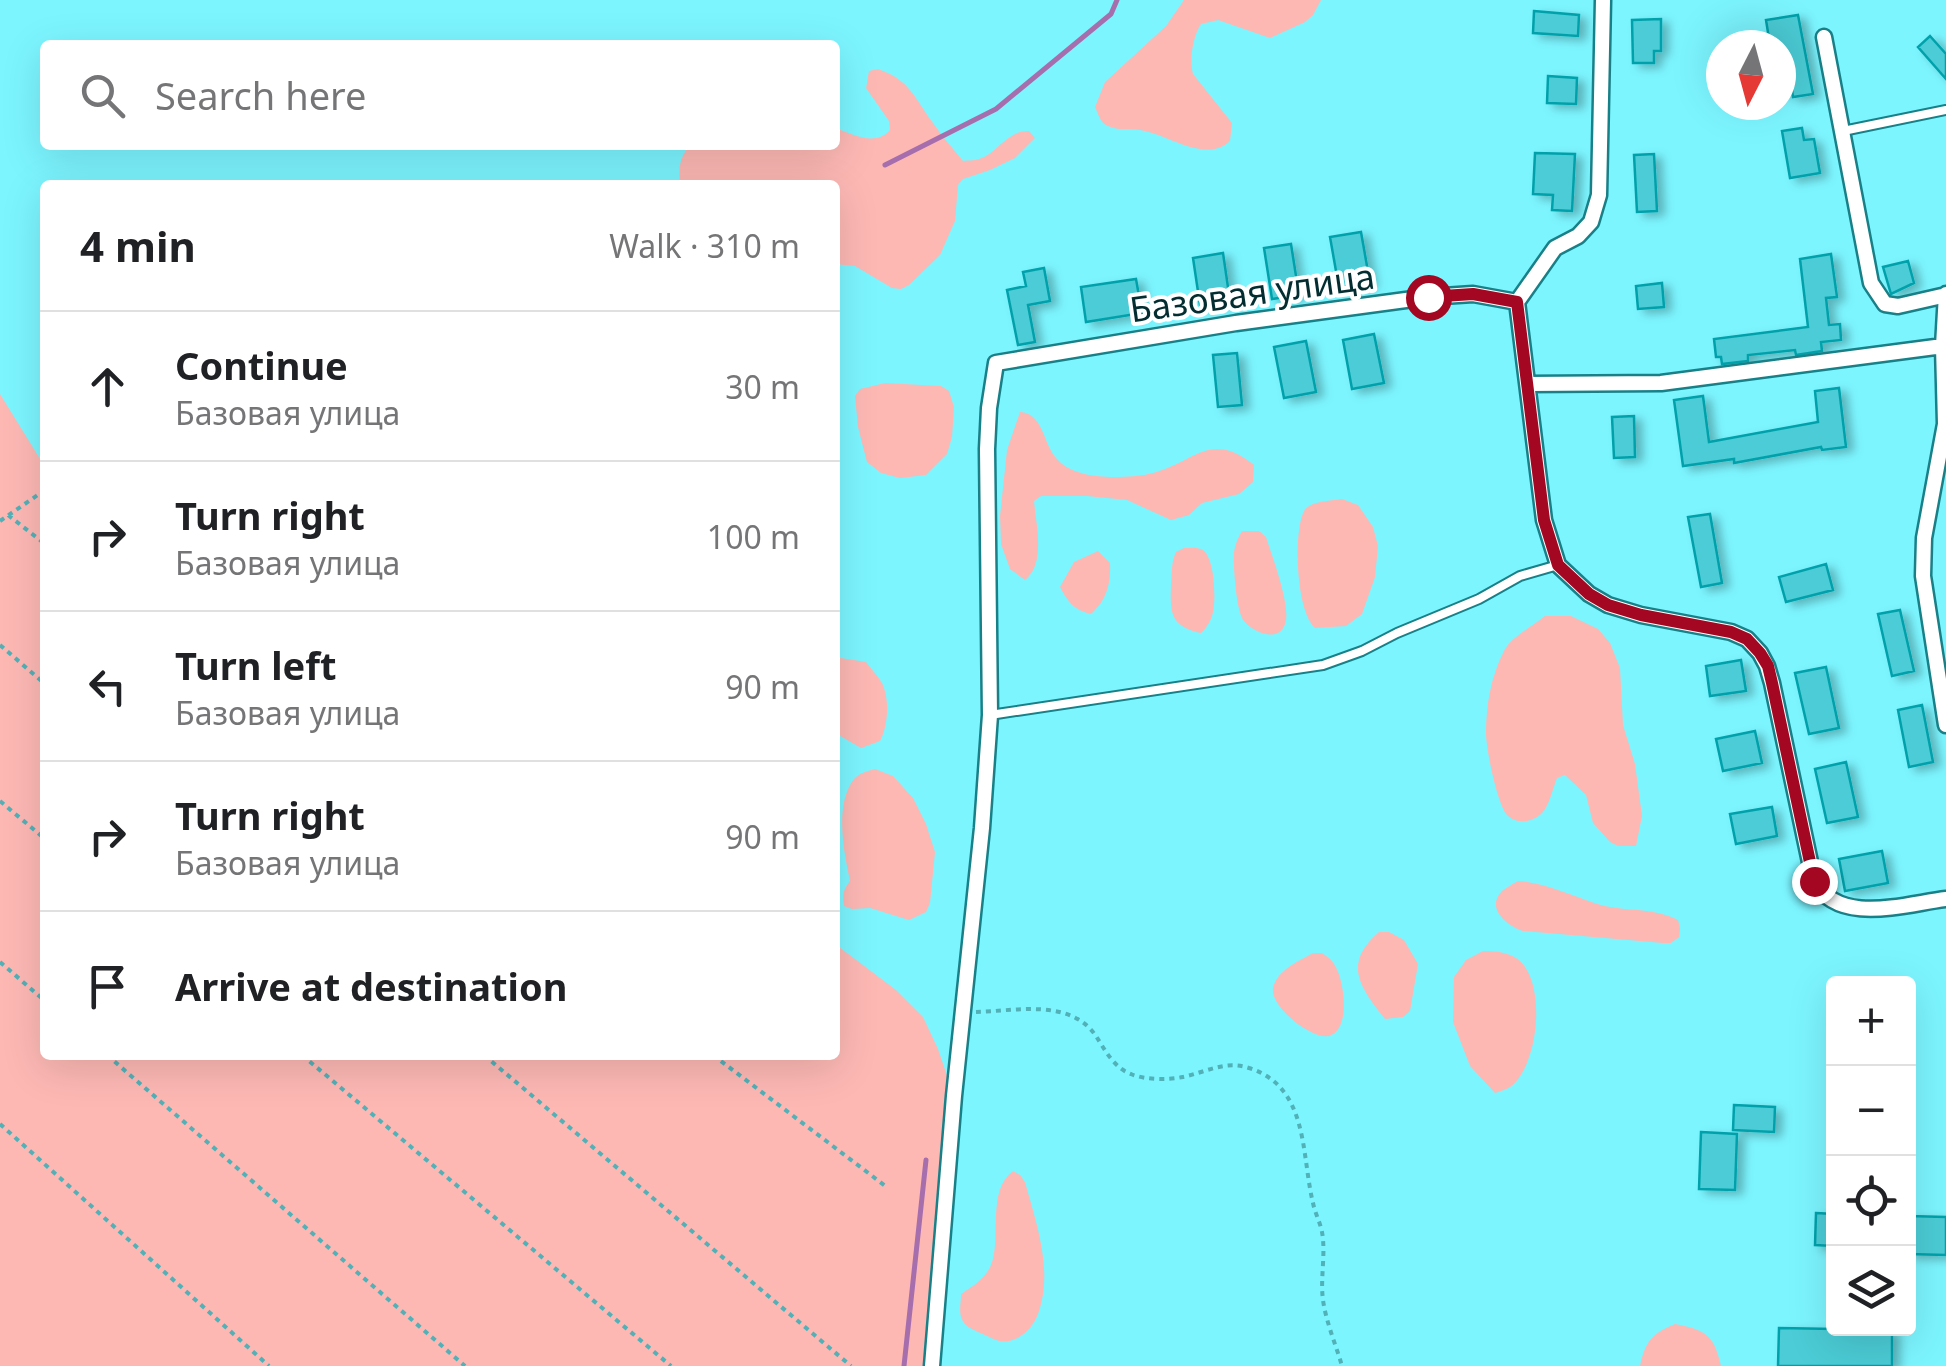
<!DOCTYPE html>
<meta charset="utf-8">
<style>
body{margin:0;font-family:"Noto Sans",sans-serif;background:#f2f2f2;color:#202124}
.controls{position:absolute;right:30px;bottom:30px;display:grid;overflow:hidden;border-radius:10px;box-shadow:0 10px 40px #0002}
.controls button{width:90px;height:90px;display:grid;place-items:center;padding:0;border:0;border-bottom:2px solid #e0e0e0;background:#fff;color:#202124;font:50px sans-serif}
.compass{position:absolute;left:1706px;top:30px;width:90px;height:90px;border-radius:50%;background:#fff;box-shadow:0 10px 40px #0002;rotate:186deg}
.stop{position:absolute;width:30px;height:30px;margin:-22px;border:8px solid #a30722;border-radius:50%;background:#fff}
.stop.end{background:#a30722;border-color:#fff;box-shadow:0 2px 10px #0008}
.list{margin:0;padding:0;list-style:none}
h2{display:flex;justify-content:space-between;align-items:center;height:130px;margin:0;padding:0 40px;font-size:42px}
h2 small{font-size:32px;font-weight:400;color:#757577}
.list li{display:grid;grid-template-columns:65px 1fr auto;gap:30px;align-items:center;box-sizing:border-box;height:150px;padding:0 40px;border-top:2px solid #e0e0e0}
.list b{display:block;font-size:38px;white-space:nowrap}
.list p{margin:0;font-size:32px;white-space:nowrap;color:#757577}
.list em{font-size:32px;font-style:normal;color:#757577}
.icon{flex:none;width:55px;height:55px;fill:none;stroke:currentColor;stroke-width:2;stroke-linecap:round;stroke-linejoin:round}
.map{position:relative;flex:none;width:1946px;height:1366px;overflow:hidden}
.search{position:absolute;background:#fff;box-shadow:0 10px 40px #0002;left:40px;top:40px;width:800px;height:110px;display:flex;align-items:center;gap:25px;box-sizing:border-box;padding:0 35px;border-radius:10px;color:#757577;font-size:38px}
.panel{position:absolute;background:#fff;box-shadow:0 10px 40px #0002;left:40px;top:180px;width:800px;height:880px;border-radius:10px}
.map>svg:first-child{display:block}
</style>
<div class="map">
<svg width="1946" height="1366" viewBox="0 0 1946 1366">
<defs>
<filter id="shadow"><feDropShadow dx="7" dy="4" stdDeviation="5" flood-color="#0004"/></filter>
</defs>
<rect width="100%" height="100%" fill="#7cf5ff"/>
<path fill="#fdb8b4" d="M1184,0h137l-8,15 -8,7 -35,16 -52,-18 -17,4c-8,12 -12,35 -8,50l39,49 -2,18c-25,23 -62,-7 -90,-11 -10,-2 -22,1 -32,-4 -8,-3 -9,-11 -13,-19l10,-25 61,-56z
M878,69c32,11 36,28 55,54 9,13 20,26 30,38 5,-1 11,0 16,-2 19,-6 28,-29 50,-28l6,7 -20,20 -25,12 -27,9 -5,6 -3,36 -15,34 -31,30 -8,4 -9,-1 -37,-22 -20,-2v-79h-154c-4,-13 -1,-31 10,-40h144v-17c18,6 40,19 55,2l-1,-9 -23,-33 3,-17z
M885,383l56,3 8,5 5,16 -2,30 -5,17 -21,21 -26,3 -19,-5 -14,-11 -9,-35 -3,-31 5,-7z
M0,394l45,73v588h790v-111l61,46 27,27 15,32 16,47 -22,270h-932z
M1020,412c23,1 23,31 36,46 13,16 39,19 58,19 12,0 28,-1 39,-4 42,-11 57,-43 101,-8l-1,17 -14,12 -37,9 -13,12 -18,5 -44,-20 -40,-4h-46l-7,5c2,23 12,63 -9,79l-15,-11 -9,-25 -1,-28 7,-66z
M1342,499l16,6 15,22 5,19 -3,31 -13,37 -16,12 -31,2c-19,-16 -22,-96 -11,-117 6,-10 26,-10 38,-12z
M1242,531h17l7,6c6,19 23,64 20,83 -4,24 -31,14 -42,1 -8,-9 -11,-56 -10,-69 1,-8 4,-14 8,-21z
M1184,548c5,0 11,-1 17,1 14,5 15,51 12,63 -2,9 -6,15 -12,21 -31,-7 -31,-20 -30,-49 1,-11 0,-22 5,-32z
M1098,551l12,12c1,20 -3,37 -19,51 -17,-4 -23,-12 -31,-27l14,-25z
M1545,616h26l27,13 12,14 10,25 3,57 12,39 7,52 -6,30h-18l-8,-4 -17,-19 -7,-28 -21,-20 -8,3c-4,10 -8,28 -15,35 -9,9 -25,12 -35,2 -10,-12 -21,-66 -21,-82 0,-28 5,-57 18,-82 7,-14 29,-25 41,-35z
M841,658l25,4c5,7 12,14 16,21 8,16 6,43 -2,58l-19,7 -26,-15v-74z
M875,769l18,7 20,22 13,26 9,28 -5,51 -4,9 -17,8 -39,-12 -18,1 -8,-3c-2,-11 -1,-16 6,-25 -6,-29 -16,-76 4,-102 5,-6 14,-8 21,-10z
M1518,881c30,2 55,16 83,24 26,7 52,2 77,15l2,8 -1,9 -8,6h-8l-140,-12c-16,-5 -38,-23 -21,-40 1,-1 14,-9 16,-10z
M1379,932h10l15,8 14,24 -8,47 -7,6 -18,2c-25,-32 -43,-55 -6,-87z
M1483,951c13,0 27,1 37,10 27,25 18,106 -10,126 -5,3 -10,4 -15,6l-25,-27 -17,-44 1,-45 12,-17z
M1313,953h9c4,3 9,6 12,11 10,14 18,65 -5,72 -17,4 -59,-29 -56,-48 4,-18 26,-27 40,-35z
M1013,1171l7,4 5,7c11,40 28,87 14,129 -5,17 -21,33 -40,30 -7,-2 -15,-7 -21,-9 -8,-4 -14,-6 -17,-15 -2,-7 0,-15 0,-23 12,-8 24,-15 30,-29 11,-27 -5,-74 22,-94z
M1675,1324c30,6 39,10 46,42h-81c5,-24 12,-33 35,-42z"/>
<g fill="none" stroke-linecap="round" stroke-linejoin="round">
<path stroke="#a66ead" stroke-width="5" d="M885,165l111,-56 115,-95 6,-14
M904,1366l22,-206"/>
</g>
<path fill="#4cccd6" stroke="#02a1ab" stroke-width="2.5" filter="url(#shadow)" d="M1534,11l45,4 -1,21 -45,-3z
M1798,15l15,79 -20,3 -1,-7 -11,2v-47h-11l-4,-25z
M1661,19v32h-7v12h-21l-1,-43z
M1930,36l16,18v25l-28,-32z
M1548,76l29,2 -1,26 -29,-1z
M1802,128l2,12 10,-1 6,34 -30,5 -8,-47z
M1535,153l40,1 -3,57 -20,-1 1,-15 -20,-1z
M1654,154l3,57 -20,1 -3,-57z
M1361,232l9,51 -31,5 -9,-51z
M1291,244l8,51 -27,4 -8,-51z
M1223,253l7,48 -30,4 -7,-47z
M1831,254l6,43 -11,1 3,27 11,-1 1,16 -20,2 1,9 -26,4 -1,-5 -47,5v6l-26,3 -1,-7h-5l-2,-18 94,-12 -8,-68z
M1908,261l6,22 -23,11 -8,-27z
M1044,268l6,33 -22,4 7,37 -17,3 -11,-55 19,-4 -3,-14z
M1136,279l6,34 -56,9 -5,-35z
M1662,283l2,24 -26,2 -2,-23z
M1374,334l10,49 -32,6 -9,-49z
M1306,341l10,51 -32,6 -10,-51z
M1237,353l5,52 -24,2 -5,-52z
M1839,388l7,59 -24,3 -1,-3 -87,16v-4l-51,7 -9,-66 29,-4 6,46 109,-20 -3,-31z
M1634,416l1,41 -21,1 -2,-41z
M1710,514l12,69 -21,4 -13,-70z
M1826,564l7,26 -47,12 -7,-25z
M1900,610l14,61 -22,5 -14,-62z
M1741,660l5,31 -36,5 -4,-30z
M1826,667l13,61 -30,6 -14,-61z
M1922,705l11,57 -24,5 -11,-57z
M1755,731l7,32 -39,8 -7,-32z
M1846,762l12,55 -31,6 -12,-54z
M1772,807l5,29 -41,8 -6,-30z
M1882,851l6,32 -43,8 -6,-32z
M1734,1105l41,2 -1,25 -41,-2z
M1701,1132l36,2 -2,56 -36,-1z
M1816,1213l18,1v32l-19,-1z
M1908,1216l38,1v38l-38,-1z
M1779,1328l113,2v36h-114z"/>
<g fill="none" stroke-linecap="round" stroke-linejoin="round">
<g stroke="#198088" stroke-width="12">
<path id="lane" d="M1843,131l103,-21
M990,715l333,-50 39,-14 35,-18 82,-34 41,-23 38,-11"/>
</g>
<g stroke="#198088" stroke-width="19">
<path id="street" d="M1603,0l-4,195 -8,27 -13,14 -23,12 -38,54 27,218 14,45 31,29 19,11 33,10 90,17 16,7 13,14 7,13 5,17 42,198c25,45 90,23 132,18
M1824,37l47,246 14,21 13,2 48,-11
M1946,294l-3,52 2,78 -21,114 -1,38 23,149
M1528,384l133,-1 282,-37
M932,1366l22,-270 28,-268 8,-113 -3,-266 2,-41 7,-45 240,-40 192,-26 45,-3 44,8"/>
</g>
<path stroke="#52b0b7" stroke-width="4" stroke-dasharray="5 5" stroke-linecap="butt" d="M8,515l37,29
M0,521l45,-31
M0,645l45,39
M0,801l45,38
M0,962l45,39
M976,1012c40,-1 94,-14 120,24 9,14 18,32 35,38 14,6 37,6 52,3 23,-5 43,-17 66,-9 60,19 52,86 64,135 2,10 7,19 9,29 4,22 -2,46 1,68 3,22 13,45 19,66
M107,1055l358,311
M302,1055l369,311
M484,1055l367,311
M713,1055l175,133
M0,1124l269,242"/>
<use href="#lane" stroke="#fff" stroke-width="8"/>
<use href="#street" stroke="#fff" stroke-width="14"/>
</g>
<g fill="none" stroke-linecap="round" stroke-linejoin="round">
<path stroke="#a30722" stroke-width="12" d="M1428,297l45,-3 44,8 27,218 14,45 31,29 19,11 33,10 90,17 16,7 13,14 8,13 4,17 42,198"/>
</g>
<g text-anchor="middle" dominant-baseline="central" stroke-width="8" stroke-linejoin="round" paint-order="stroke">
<g font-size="35" fill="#032d30" stroke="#fff">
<text transform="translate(1252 292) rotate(-8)">Базовая улица</text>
</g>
</g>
</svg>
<div class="controls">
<button>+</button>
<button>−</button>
<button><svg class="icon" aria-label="locate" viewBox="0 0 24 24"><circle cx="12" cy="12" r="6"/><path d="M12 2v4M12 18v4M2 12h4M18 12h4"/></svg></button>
<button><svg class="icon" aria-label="layers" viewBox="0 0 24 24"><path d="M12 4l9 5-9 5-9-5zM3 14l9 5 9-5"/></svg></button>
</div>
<svg class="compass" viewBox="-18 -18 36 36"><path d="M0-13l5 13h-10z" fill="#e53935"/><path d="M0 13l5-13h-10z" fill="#757577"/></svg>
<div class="stop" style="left:1428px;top:297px"></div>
<div class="stop end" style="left:1814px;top:881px"></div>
<div class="search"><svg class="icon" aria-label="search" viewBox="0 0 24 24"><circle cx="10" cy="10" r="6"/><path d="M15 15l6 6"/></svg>Search here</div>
<section class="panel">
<h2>4 min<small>Walk · 310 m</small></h2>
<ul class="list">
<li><svg class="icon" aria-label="ahead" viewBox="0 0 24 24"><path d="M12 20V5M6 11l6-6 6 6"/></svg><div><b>Continue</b><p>Базовая улица</p></div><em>30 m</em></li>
<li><svg class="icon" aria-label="right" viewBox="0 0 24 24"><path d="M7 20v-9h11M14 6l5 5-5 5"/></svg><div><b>Turn right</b><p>Базовая улица</p></div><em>100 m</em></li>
<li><svg class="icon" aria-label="left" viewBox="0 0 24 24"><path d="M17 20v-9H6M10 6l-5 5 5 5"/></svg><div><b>Turn left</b><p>Базовая улица</p></div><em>90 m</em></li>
<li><svg class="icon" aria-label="right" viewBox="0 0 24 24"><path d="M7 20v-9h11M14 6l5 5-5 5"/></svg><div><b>Turn right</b><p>Базовая улица</p></div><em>90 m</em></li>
<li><svg class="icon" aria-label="arrive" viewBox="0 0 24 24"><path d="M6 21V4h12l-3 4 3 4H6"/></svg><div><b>Arrive at destination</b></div></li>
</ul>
</section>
</div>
